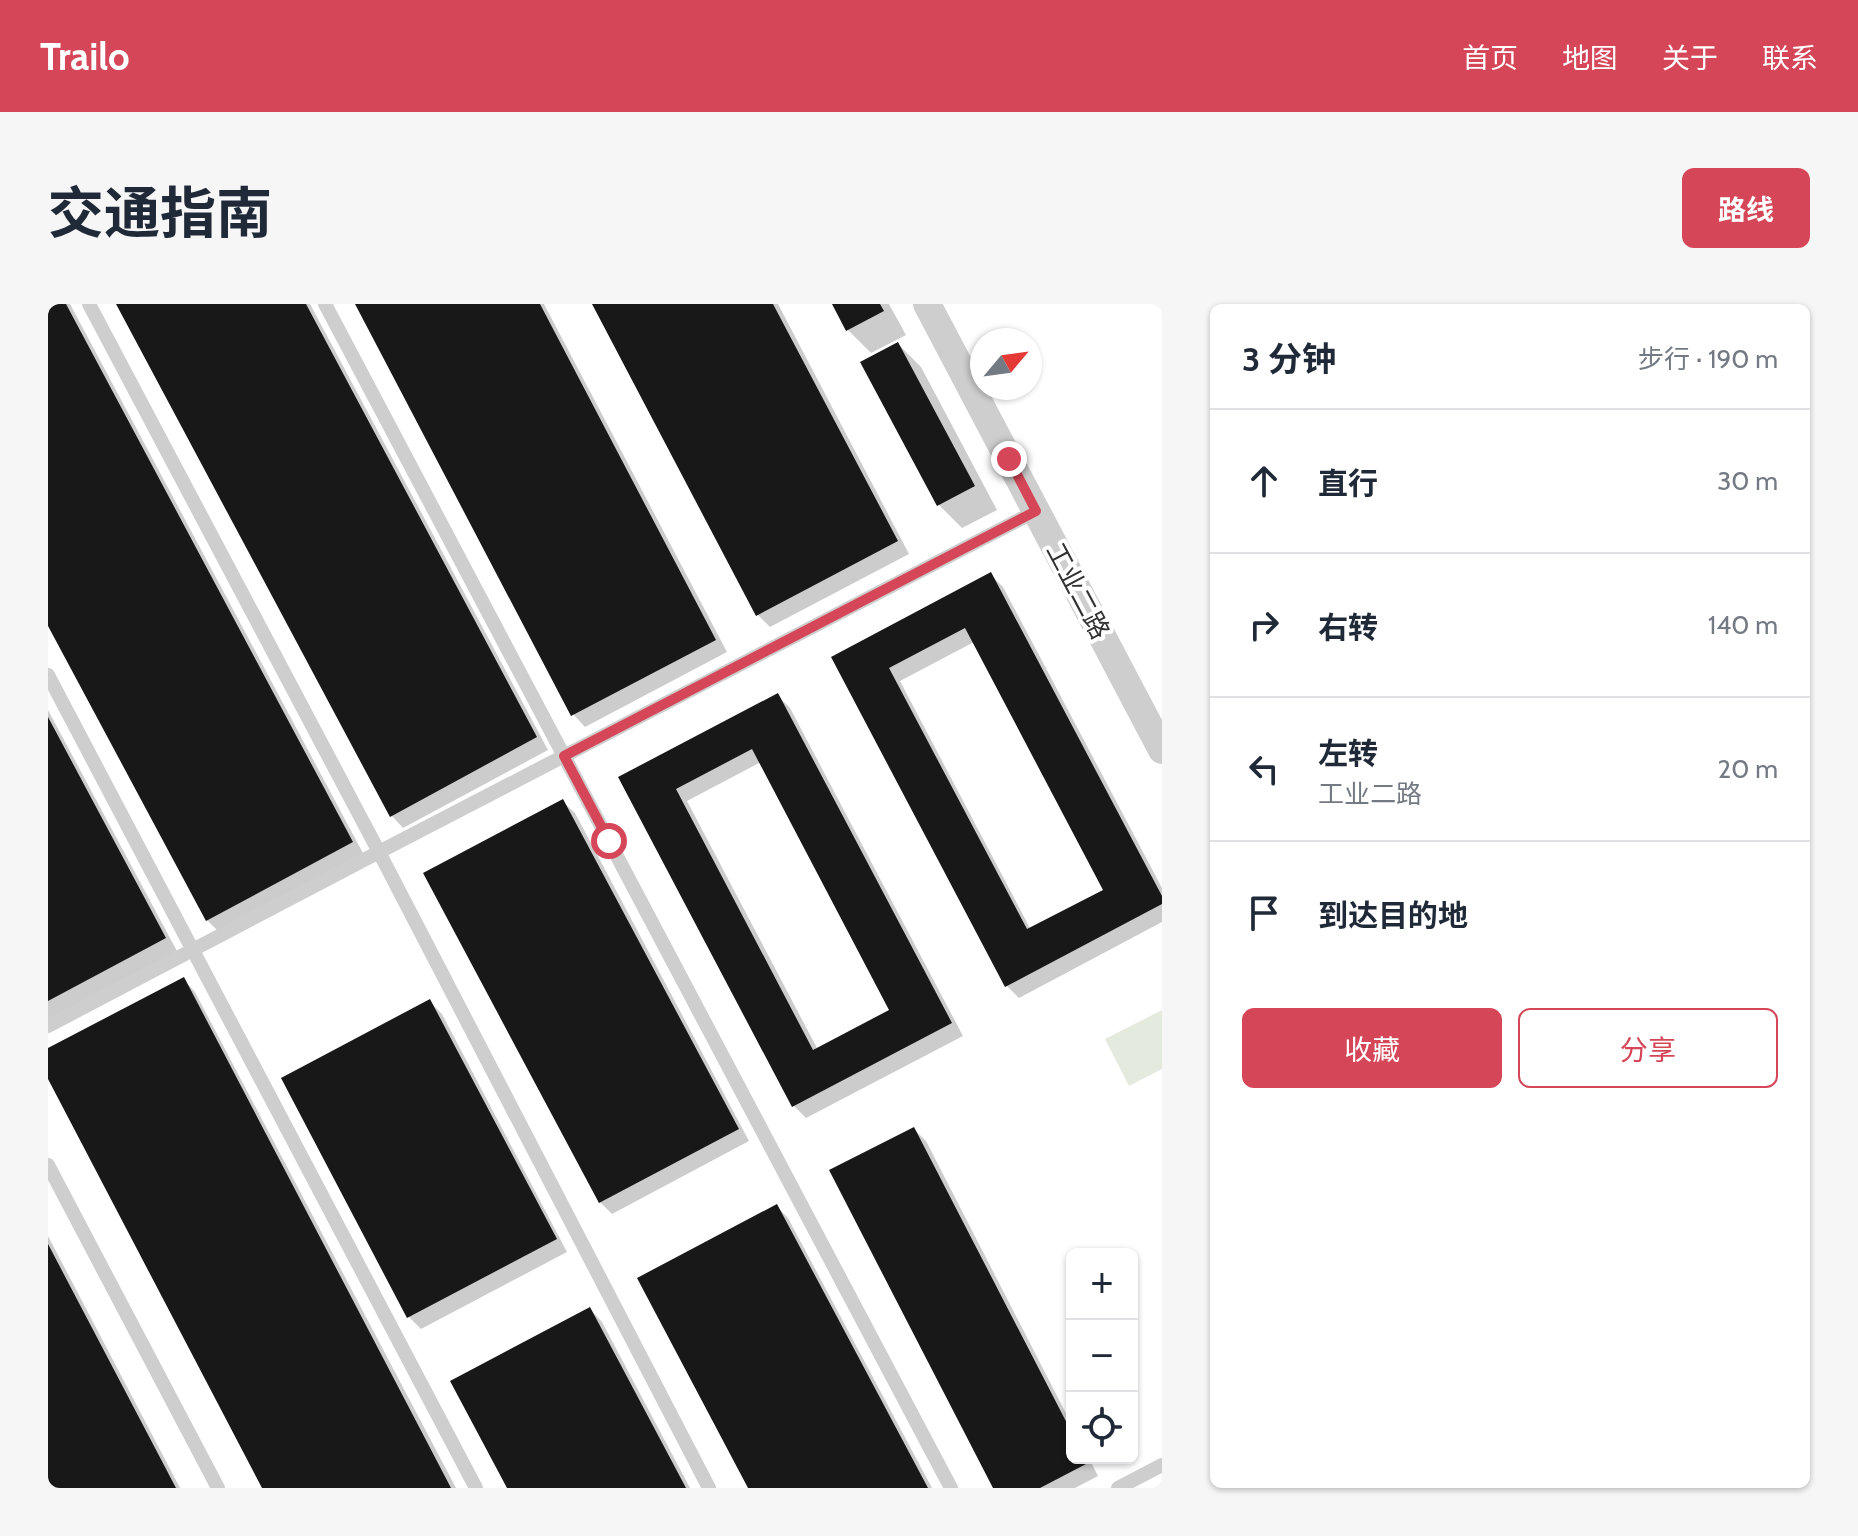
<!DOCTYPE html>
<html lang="zh">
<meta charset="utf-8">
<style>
body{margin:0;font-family:Cabin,"Noto Sans SC",sans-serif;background:#f6f6f7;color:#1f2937}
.controls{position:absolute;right:24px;bottom:24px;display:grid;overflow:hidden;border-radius:12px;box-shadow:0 2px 6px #0004}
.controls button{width:72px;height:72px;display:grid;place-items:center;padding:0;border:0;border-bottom:2px solid #e0e1e3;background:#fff;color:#1f2937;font:40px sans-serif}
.compass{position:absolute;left:922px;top:24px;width:72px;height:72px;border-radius:50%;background:#fff;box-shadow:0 2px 6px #0004;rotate:61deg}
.stop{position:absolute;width:24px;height:24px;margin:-18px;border:6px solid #d54758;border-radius:50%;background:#fff}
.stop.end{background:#d54758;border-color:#fff;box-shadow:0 2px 8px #0008}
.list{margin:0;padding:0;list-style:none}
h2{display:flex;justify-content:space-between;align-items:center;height:104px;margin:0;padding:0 32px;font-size:34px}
h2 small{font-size:26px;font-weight:400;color:#747a83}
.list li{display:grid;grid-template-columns:52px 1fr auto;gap:24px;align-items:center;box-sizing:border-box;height:144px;padding:0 32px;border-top:2px solid #e0e1e3}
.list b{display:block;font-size:30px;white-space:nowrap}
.list p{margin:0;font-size:26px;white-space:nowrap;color:#747a83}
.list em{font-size:26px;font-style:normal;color:#747a83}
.actions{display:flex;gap:16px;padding:24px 32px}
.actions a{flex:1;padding:18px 0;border:2px solid #d54758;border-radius:12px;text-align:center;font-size:28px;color:#d54758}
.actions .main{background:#d54758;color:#fff}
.icon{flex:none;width:44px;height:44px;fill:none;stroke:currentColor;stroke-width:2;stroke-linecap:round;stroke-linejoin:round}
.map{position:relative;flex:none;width:1114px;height:1184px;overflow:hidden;border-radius:12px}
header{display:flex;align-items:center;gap:48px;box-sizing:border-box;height:112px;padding:0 40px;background:#d54758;color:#fff}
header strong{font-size:38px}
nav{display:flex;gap:44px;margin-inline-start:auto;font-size:28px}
.intro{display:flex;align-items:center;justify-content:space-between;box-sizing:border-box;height:192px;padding:0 48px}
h1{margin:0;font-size:56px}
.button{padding:20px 36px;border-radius:12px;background:#d54758;color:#fff;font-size:28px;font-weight:700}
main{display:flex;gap:48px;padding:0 48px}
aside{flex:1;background:#fff;border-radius:12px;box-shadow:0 2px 6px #0004}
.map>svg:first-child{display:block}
</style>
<header>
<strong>Trailo</strong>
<nav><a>首页</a><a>地图</a><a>关于</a><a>联系</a></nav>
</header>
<div class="intro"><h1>交通指南</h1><a class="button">路线</a></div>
<main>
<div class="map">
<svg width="1114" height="1184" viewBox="0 0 1114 1184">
<rect width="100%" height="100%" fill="#fff"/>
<path fill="#e5eade" d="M1114,706v59l-33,17 -24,-47z"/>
<path fill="#0003" fill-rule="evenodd" d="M0,0h22l294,551 -145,77 -12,-12 -159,-298z
M70,0h192l238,446 -145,78 -12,-13z
M309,0h187l183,348 -142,75 -12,-13z
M546,0h184l131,250 -139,73 -12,-12z
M786,0h55l17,31 -35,18 -23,-23z
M850,40l23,23 76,143 -35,18 -23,-23z
M943,271l12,12 159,301v34l-143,76 -12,-12 -173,-329zM926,338l132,248 -75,40 -131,-249z
M730,392l12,12 173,328 -157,82 -12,-12 -173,-328zM713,458l131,249 -74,39 -131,-249z
M0,406l129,241 -129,68z
M514,497l13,12 174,328 -137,73 -12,-12z
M135,675l12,13 261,496h-191l-217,-413v-25z
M382,698l12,12 125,238 -146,77 -12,-12z
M866,825l12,12 146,284v33h17l9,18 -23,12h-80z
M728,902l12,12 144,270h-181z
M0,932l132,252h-132z
M542,1005l12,13 88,166h-181z"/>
<path fill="#181818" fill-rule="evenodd" d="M0,0h18l287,538 -147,79 -158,-295z
M68,0h190l231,433 -147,80z
M307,0h185l176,336 -145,76z
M544,0h181l125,237 -142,75z
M784,0h48l4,7 -38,20z
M850,38l77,144 -38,20 -77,-144z
M943,268l171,324v8l-157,83 -174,-330zM917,324l138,262 -76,39 -138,-261z
M730,389l174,330 -160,84 -174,-330zM704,445l137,261 -76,40 -137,-261z
M0,413l118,221 -118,63z
M515,495l176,330 -140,74 -176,-330z
M136,673l267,511h-189l-214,-409v-31z
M382,695l127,240 -150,79 -126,-240z
M866,823l158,306v25h13l3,5 -48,25h-47l-164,-318z
M729,900l151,284h-180l-111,-210z
M0,940l128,244h-128z
M542,1003l96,181h-179l-57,-107z"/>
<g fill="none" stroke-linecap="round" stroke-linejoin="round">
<path stroke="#cecece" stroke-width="14" d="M41,0l290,548 330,636
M277,0l626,1184
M0,371l428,813
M0,722l331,-174 657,-341
M0,861l170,323
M1070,1184l44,-23"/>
<path stroke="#cecece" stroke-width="28" d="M879,0l235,446"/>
</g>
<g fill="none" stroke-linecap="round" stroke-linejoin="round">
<path stroke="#d54758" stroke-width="10" d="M561,537l-45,-85 472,-245 -27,-52"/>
</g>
<g text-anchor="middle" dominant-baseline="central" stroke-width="8" stroke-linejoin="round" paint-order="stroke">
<g font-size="26" fill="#313131" stroke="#fff">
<text transform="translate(1030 287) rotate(62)">工业二路</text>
</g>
</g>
</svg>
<div class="controls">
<button>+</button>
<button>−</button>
<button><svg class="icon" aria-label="locate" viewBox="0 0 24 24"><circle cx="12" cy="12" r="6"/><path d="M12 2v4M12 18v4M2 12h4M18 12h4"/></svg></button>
</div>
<svg class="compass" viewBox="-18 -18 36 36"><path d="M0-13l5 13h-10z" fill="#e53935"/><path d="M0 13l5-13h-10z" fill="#747a83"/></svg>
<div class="stop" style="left:561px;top:537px"></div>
<div class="stop end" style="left:961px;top:155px"></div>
</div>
<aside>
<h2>3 分钟<small>步行 · 190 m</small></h2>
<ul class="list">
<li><svg class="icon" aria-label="ahead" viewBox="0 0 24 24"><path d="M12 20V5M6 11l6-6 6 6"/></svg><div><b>直行</b></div><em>30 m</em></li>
<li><svg class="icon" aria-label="right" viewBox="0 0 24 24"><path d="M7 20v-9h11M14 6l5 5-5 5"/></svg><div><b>右转</b></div><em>140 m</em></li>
<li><svg class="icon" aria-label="left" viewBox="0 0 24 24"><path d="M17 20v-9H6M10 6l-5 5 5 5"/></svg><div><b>左转</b><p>工业二路</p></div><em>20 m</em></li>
<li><svg class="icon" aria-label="arrive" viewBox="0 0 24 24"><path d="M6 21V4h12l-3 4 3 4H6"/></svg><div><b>到达目的地</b></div></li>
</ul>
<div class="actions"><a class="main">收藏</a><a>分享</a></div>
</aside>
</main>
